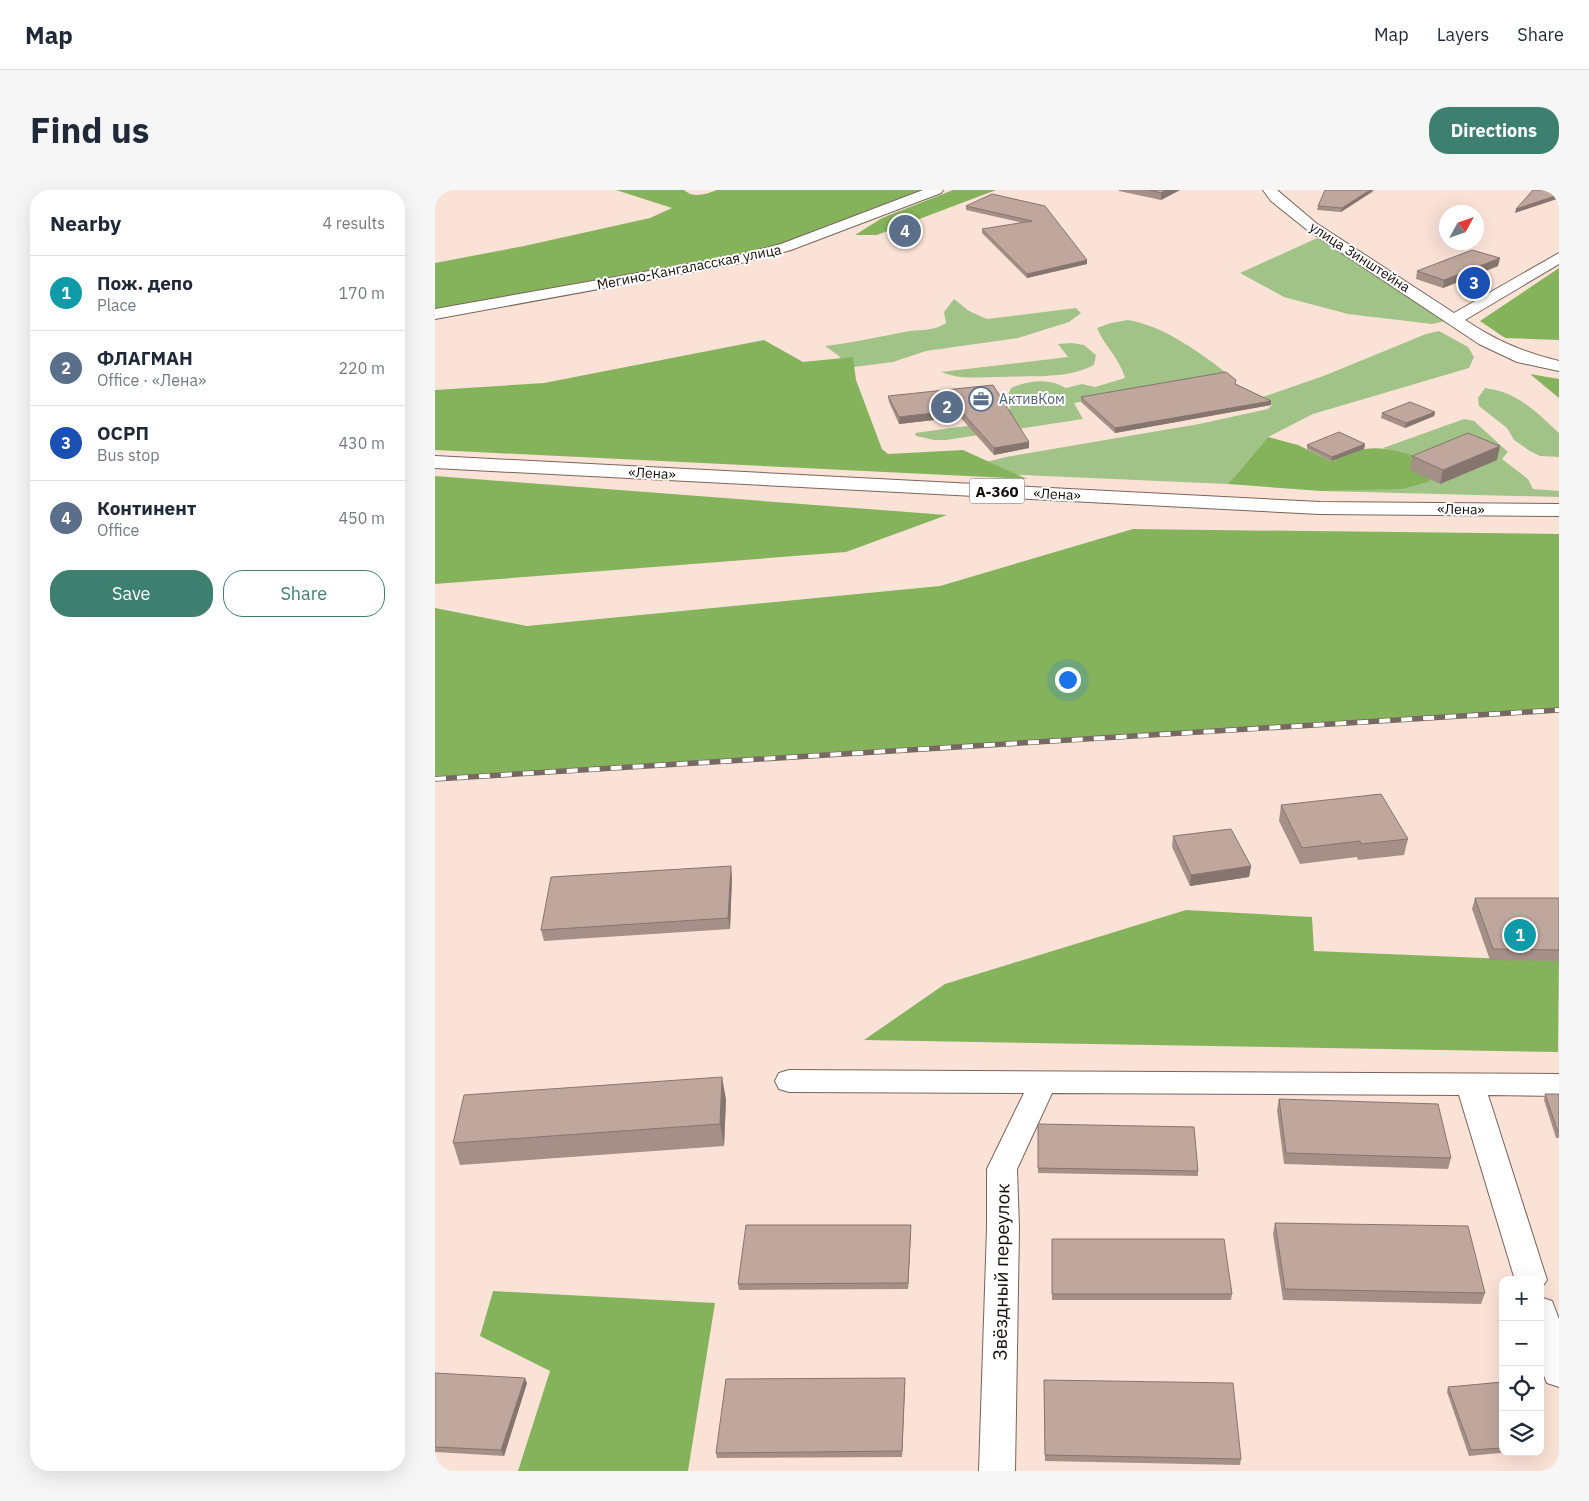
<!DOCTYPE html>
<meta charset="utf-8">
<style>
body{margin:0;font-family:"IBM Plex Sans",sans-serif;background:#f6f6f7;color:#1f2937}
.controls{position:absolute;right:15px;bottom:15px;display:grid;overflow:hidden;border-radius:10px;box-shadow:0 5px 20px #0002}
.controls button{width:45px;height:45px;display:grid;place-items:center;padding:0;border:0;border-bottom:1px solid #e0e1e3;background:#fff;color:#1f2937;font:25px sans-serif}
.compass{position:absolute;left:1004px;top:15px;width:45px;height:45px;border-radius:50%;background:#fff;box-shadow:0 5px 20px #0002;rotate:50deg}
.you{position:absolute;left:632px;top:489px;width:18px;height:18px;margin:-12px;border:4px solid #fff;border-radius:50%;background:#1a73e8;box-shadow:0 0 0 8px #1a73e833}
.badge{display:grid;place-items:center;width:32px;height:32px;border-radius:50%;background:#3e8070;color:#fff;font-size:16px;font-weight:700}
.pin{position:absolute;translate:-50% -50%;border:2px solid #fff;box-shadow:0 1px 5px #0006}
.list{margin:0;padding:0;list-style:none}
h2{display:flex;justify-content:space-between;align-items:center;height:65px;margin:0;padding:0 20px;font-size:21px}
h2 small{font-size:16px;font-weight:400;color:#747a83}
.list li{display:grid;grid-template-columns:32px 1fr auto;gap:15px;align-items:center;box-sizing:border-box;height:75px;padding:0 20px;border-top:1px solid #e0e1e3}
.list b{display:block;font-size:19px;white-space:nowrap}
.list p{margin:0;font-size:16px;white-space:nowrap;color:#747a83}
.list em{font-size:16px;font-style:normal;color:#747a83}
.actions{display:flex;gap:10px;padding:15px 20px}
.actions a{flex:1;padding:11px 0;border:1px solid #3e8070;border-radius:20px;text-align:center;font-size:18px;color:#3e8070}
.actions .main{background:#3e8070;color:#fff}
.icon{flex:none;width:28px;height:28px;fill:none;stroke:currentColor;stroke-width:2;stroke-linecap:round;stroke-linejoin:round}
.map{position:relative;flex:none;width:1124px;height:1281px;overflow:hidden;border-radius:20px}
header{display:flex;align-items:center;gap:30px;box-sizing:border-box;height:70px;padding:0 25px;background:#fff;border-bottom:1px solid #e0e1e3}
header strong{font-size:24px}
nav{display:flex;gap:28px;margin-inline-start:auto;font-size:18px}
.intro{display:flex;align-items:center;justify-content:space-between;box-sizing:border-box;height:120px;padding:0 30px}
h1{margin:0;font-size:35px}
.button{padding:12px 22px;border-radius:20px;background:#3e8070;color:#fff;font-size:18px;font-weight:700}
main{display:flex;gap:30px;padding:0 30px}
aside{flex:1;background:#fff;border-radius:20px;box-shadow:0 5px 20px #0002}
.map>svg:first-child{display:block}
</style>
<header>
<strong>Map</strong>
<nav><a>Map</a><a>Layers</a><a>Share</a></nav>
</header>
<div class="intro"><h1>Find us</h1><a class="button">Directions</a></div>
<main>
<aside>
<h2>Nearby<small>4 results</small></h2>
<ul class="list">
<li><span class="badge" style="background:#0f9aa8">1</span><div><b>Пож. депо</b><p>Place</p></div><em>170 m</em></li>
<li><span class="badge" style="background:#5c6f8a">2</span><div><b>ФЛАГМАН</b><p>Office · «Лена»</p></div><em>220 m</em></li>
<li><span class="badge" style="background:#1a4fb4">3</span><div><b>ОСРП</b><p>Bus stop</p></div><em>430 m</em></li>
<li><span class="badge" style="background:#5c6f8a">4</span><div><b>Континент</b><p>Office</p></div><em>450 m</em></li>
</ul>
<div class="actions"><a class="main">Save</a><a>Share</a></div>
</aside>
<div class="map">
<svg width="1124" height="1281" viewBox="0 0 1124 1281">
<rect width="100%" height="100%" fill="#fbe2d7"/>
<path fill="#a2c388" d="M889,45l131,84 -23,5 -84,-10 -64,-17 -44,-24z
M519,109l15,12 18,8 89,-11 5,5 -12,9 -51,16 -92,13 -33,11 -47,6 -7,-12 -14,-10c27,-3 52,-9 79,-14 15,-3 29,0 42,-9l-2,-11z
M693,130c34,5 75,34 102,56l-156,27 9,16 -137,21h-12l-18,-4 -1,-3 88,-12c7,-9 9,-15 5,-26l3,-7c18,-8 38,-10 55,0l16,-4 13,3 30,-9c-6,-21 -20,-31 -28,-50l14,-5z
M1004,141l29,16 6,10 -5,11 -156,46 -45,23 -40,47 -251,-11 -15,-5 44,-11 193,-33 69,-15 4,-4 -12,-7 66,-23 100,-41z
M636,153l13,2 12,10 -2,10c-29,15 -64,10 -96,12 -20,0 -37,3 -57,-5l127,-15 -10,-13z
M1050,198c32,4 52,24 74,45v24l-19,-1 -10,-5 -16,-11 -7,-12 -28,-22 -1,-8z
M1029,229l10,2 34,31 -6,7 26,20 5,10 26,2v6l-238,-6 34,-2 73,-29 -45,-12z"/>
<path fill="#85b35c" d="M181,0h68c10,9 22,4 33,0h219l-150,57 -351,67v-51l89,-17 126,-28 22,-10z
M518,0h43l-119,45h-22l27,-17z
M1124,78v72l-54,-2 -25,-17z
M329,150l39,22 50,-5 3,23 26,69 6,5 75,-4 64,29 -592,-29v-60l109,-7z
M1095,184l29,5v19z
M833,247l30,8 33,16c11,-4 23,-11 34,-12 21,-3 43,5 63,11l5,16 -5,6 -26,7 -81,2 -93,-7z
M0,286l512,39 -101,37 -411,32z
M698,339l426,5v174l-1124,71v-171l92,18 413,-40z
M751,720l126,7 2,34 245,10 -1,91 -694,-12 81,-56z
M58,1101l222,12 -27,168h-170l32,-100 -70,-35z"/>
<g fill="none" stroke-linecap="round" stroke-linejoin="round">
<g stroke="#79645b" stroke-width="2">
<path id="minor" d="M354,880l770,4v22l-71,-1 59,185 -7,10v-10h-25l-56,-185 -407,-2 -35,76 2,59 -4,243h-36l8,-243v-59l37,-76 -235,-1 -10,-3 -4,-8 4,-8z
M1105,1107l12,4 7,18v68l-12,-4 -7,-17z"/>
</g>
<g stroke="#79645b" stroke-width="2">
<path id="major" d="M488,0h20l-2,3 -150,57 -45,12 -311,57v-10l305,-54 41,-11z
M828,0h14l39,33 138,90 105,-60v11l-94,56c32,21 57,32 94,41v10l-42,-9 -38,-18 -173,-115 -35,-28z"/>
</g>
<g stroke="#79645b" stroke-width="2">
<path id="highway" d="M0,266l885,46 239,2v12l-239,-2 -885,-46z"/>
</g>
<use href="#minor" fill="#fff" fill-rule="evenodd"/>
<use href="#major" fill="#fff" fill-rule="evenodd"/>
<use href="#highway" fill="#fff" fill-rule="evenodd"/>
<g stroke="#776861" stroke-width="5.5">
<path id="rail" d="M0,589l1124,-69"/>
</g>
<use href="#rail" stroke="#fff" stroke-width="4" stroke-dasharray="11" stroke-linecap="butt"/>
</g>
<path fill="#a49087" d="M684,0h61l-19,10 -42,-9z
M939,1l-33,21 -24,-2 1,-4z
M531,16h79l42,58 -60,14 -45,-45v-4l41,-6 -57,-13z
M1063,76l-55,22 -27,-9 1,-8z
M801,194l35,17v4l-156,28 -34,-31v-5z
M558,195l36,63 -35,7 -34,-38 -61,7 -10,-22 -1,-6z
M1000,222l-1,4 -29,12 -24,-10 1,-5z
M930,254l-1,5 -33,12 -24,-12v-4z
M977,266l85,4 -57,24 -30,-14z
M846,615l127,34 -4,16 -46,5 -1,-3 -57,7 -21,-43z
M738,646l78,30 -2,11 -59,9 -18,-39z
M297,687l-2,52 -186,12 -3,-11z
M1040,708h84v63l-69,-1 -18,-51z
M1110,904h14v44h-3l-12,-38z
M291,909l-2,47 -264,19 -7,-22z
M844,909l172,59 -3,11 -164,-5 -7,-54z
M603,934l160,47v5l-160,-3z
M840,1033l210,70 -4,11 -198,-4 -10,-66z
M476,1035l-3,64 -169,1 -1,-6z
M617,1049l180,55 -1,6h-179z
M0,1183l92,10 -23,73 -69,-4z
M609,1190l197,79 -1,6 -195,-4z
M1068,1192v70h7l-41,4 -22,-64 1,-5z
M470,1193l-3,74 -185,1 -1,-5z"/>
<path fill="#86756e" d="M731,0h14l-19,10v-7z
M935,0h4l-33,22 1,-4z
M1124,4v2l-2,3 -42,14 1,-4z
M1065,68l-2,8 -55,22 1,-8z
M652,70v4l-60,14v-4z
M836,211v4l-156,28v-5z
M525,220v7l-61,7v-7z
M1000,222l-1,4 -29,12 1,-5z
M594,252v6l-35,7v-7z
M930,254l-1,5 -33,12 1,-4z
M1065,256l-3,14 -57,24 3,-14z
M296,676l1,11 -2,52 -2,-11z
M816,676l-2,11 -59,9 1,-11z
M287,887l4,22 -2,47 -4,-22z
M476,1035v5l-3,59v-6z
M90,1188l2,5 -23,73 -3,-6z
M470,1188v5l-3,74v-6z"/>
<path fill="#bfa79d" stroke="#86756e" d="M714,0h17l-5,3z
M890,0h45l-28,18 -24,-2z
M1098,0h26v4l-1,1 -42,14z
M557,4l53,12 42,54 -60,14 -45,-45 50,-8 -66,-15z
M1037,60l28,8 -56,22 -27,-9z
M791,182l10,8 -1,4 36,17 -156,27 -34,-31z
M558,195l36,57 -35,6 -34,-38 -61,7 -11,-21z
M975,212l25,10 -29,11 -24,-10z
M904,242l26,12 -33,13 -25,-12z
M1033,243l32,13 -57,24 -31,-14z
M946,604l27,45 -47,5 -1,-3 -58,7 -21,-43z
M796,639l20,37 -60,9 -18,-39z
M296,676l-3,52 -187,12 10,-53z
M1040,708h84v52l-66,-1z
M287,887l-2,47 -267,19 11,-48z
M1110,904h14v38h-1z
M844,909l159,5 13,54 -165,-5z
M603,934l156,3 4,44 -160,-3z
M840,1033l193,3 17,67 -200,-4z
M311,1035h165l-3,58 -170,1z
M617,1049h172l8,55h-180z
M0,1183l90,5 -24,72 -66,-3z
M470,1188l-3,73 -186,2 10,-74z
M609,1190l189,3 8,76 -196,-4z
M1068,1192v66l-32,2 -23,-63z"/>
<defs>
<g id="office-ring" transform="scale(1.25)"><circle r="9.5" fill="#fff" stroke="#5c6f8a" stroke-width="1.5"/><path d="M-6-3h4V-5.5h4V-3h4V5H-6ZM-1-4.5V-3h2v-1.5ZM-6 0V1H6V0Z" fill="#5c6f8a"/></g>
</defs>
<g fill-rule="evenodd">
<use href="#office-ring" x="546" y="209"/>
</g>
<g text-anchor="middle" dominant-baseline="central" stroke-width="4" stroke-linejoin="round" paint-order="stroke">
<g font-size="14" fill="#150d09" stroke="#fff">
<text transform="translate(925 67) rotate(33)">улица Зинштейна</text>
<text transform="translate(254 77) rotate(-11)">Мегино-Кангаласская улица</text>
<text transform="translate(217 283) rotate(3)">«Лена»</text>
<text transform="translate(622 304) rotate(3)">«Лена»</text>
<text transform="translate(1026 319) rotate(1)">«Лена»</text>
</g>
<g font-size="14" fill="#4e5e75" stroke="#fff" text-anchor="start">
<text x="564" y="209">АктивКом</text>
</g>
<rect fill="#fff" stroke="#5b5653" stroke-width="1" x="534.5" y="288.5" width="55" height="25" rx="4"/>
<g font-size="15" font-weight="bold" fill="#150d09">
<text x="562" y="301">А-360</text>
</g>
<g font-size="19" fill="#150d09" stroke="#fff">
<text transform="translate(566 1082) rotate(-89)">Звёздный переулок</text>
</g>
</g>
</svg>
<div class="controls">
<button>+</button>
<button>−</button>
<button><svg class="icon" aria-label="locate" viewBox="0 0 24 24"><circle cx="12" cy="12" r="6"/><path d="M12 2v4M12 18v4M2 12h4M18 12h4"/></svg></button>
<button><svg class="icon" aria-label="layers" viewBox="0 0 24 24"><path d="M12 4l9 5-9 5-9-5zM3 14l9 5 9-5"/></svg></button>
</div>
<svg class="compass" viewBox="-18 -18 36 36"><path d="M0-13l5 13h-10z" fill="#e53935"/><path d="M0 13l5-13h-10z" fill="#747a83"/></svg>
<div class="you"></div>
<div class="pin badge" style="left:1085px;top:745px;background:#0f9aa8">1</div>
<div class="pin badge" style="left:512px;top:217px;background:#5c6f8a">2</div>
<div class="pin badge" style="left:1039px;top:93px;background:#1a4fb4">3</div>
<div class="pin badge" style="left:470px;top:41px;background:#5c6f8a">4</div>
</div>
</main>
